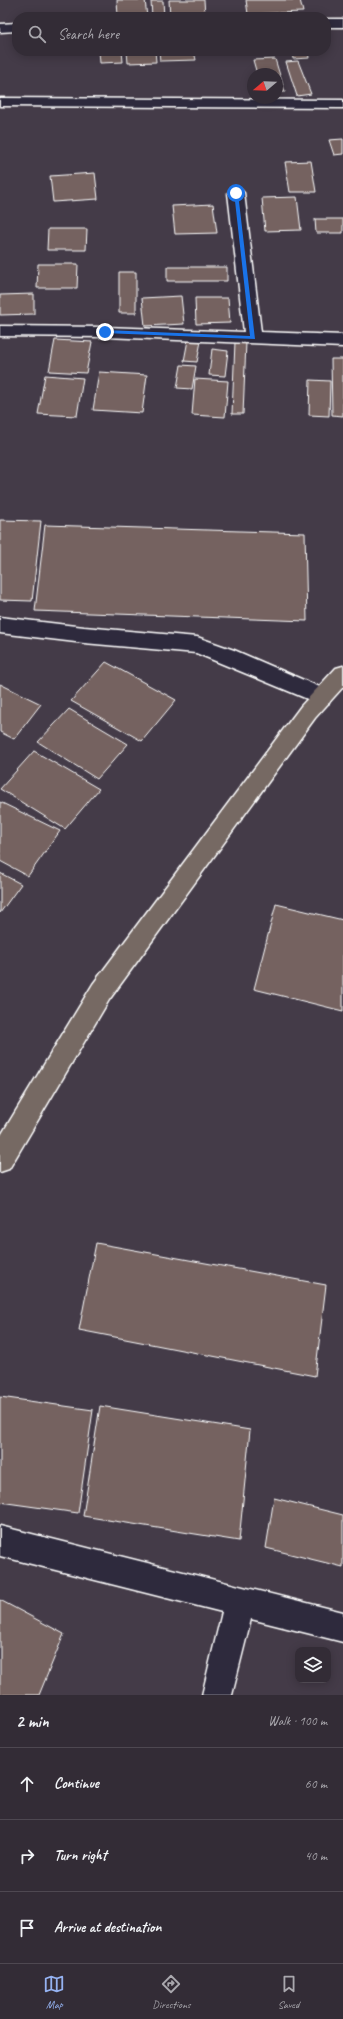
<!DOCTYPE html>
<meta charset="utf-8">
<style>
body{margin:0;font-family:Caveat,sans-serif;background:#3b343e;color:#f1f3f6}
.controls{position:absolute;right:12px;bottom:12px;display:grid;overflow:hidden;border-radius:8px;box-shadow:0 2px 10px #0003}
.controls button{width:36px;height:36px;display:grid;place-items:center;padding:0;border:0;border-bottom:1px solid #4e4851;background:#332c36;color:#f1f3f6;font:20px sans-serif}
.compass{position:absolute;left:247px;top:68px;width:36px;height:36px;border-radius:50%;background:#332c36;box-shadow:0 2px 10px #0003;rotate:251deg}
.stop{position:absolute;width:12px;height:12px;margin:-9px;border:3px solid #1a73e8;border-radius:50%;background:#fff}
.stop.end{background:#1a73e8;border-color:#fff;box-shadow:0 1px 4px #0008}
.list{margin:0;padding:0;list-style:none}
h2{display:flex;justify-content:space-between;align-items:center;height:52px;margin:0;padding:0 16px;font-size:17px}
h2 small{font-size:13px;font-weight:400;color:#a9a7ad}
.list li{display:grid;grid-template-columns:26px 1fr auto;gap:12px;align-items:center;box-sizing:border-box;height:72px;padding:0 16px;border-top:1px solid #4e4851}
.list b{display:block;font-size:15px;white-space:nowrap}
.list em{font-size:13px;font-style:normal;color:#a9a7ad}
.icon{flex:none;width:22px;height:22px;fill:none;stroke:currentColor;stroke-width:2;stroke-linecap:round;stroke-linejoin:round}
.map{position:relative;flex:none;width:343px;height:1695px;overflow:hidden}
.search{position:absolute;background:#332c36;box-shadow:0 2px 10px #0003;left:12px;right:12px;top:12px;height:44px;display:flex;align-items:center;gap:10px;box-sizing:border-box;padding:0 14px;border-radius:16px;color:#a9a7ad;font-size:15px}
.sheet{height:268px;background:#332c36}
nav{display:flex;justify-content:space-around;align-items:center;box-sizing:border-box;height:56px;border-top:1px solid #4e4851;background:#332c36;font-size:11px;color:#a9a7ad}
nav a{display:grid;justify-items:center;gap:2px}
nav .on{color:#95b2f1}
.map>svg:first-child{display:block}
</style>
<div class="map">
<svg width="343" height="1695" viewBox="0 0 343 1695">
<rect width="100%" height="100%" fill="#443b48"/>
<filter id="ink" filterUnits="userSpaceOnUse"><feTurbulence type="fractalNoise" baseFrequency=".025" numOctaves="2"/><feDisplacementMap in="SourceGraphic" scale="8" xChannelSelector="R" yChannelSelector="G"/><feConvolveMatrix kernelMatrix="1 2 1 2 8 2 1 2 1" color-interpolation-filters="sRGB"/></filter>
<g filter="url(#ink)">
<path fill="#746260" stroke="#fff" d="M117,0h28l2,17h-29z
M169,0h35l1,16 -35,1z
M246,0h54l3,12 -55,2z
M151,1h12l1,16h-12z
M99,51h23l1,11 -23,1z
M127,51h28l1,11 -28,1z
M159,51h35l2,9 -36,1z
M292,51h16l1,7 -16,1z
M275,59l10,33h-8v-18h-20l-4,-14z
M298,61l13,33 -14,2 -11,-34z
M343,139v15l-9,1 -5,-15z
M311,161l5,31h-26l-5,-30z
M95,173l3,26 -45,3 -3,-26z
M297,197l4,33 -36,1 -3,-33z
M213,204l4,29 -42,1 -3,-28z
M315,219h28v14h-27z
M48,229h39l-1,21h-39z
M38,264h40l-1,24h-40z
M167,267h60v14h-60z
M119,272h17v41h-17z
M34,294v20l-34,1v-20z
M181,296l3,28 -39,2 -3,-28z
M195,298h33l2,25 -34,1z
M55,340l37,2 -6,31 -37,-2z
M188,340l13,1 -4,21 -13,-1z
M235,342h11l-3,72h-11z
M212,349l16,2 -3,25 -16,-1z
M331,359h12v57l-11,-1z
M181,365l15,1 -4,23 -15,-1z
M99,372l48,3 -5,38 -49,-3z
M45,375l38,3 -6,38 -39,-2z
M195,379l33,2 -3,36 -33,-2z
M310,380l20,1 -1,35 -20,-1z
M0,520l41,1 -9,80 -32,-1z
M45,525l260,8 2,88 -272,-10z
M106,662l70,38 -34,41 -71,-40z
M0,684l41,20 -27,35 -14,-7z
M69,709l59,35 -31,35 -59,-37z
M34,751l65,38 -34,40 -65,-40z
M0,802l60,29 -32,45 -28,-15z
M0,873l21,11 -21,29z
M276,904l67,16v91l-89,-22z
M96,1243l230,42 -11,91 -236,-46z
M0,1397l93,13 -15,103 -78,-11z
M100,1406l150,24 -11,111 -156,-25z
M274,1498l69,17v52l-77,-19z
M0,1600l64,34 -25,61h-39z"/>
<g fill="none" stroke-linecap="round" stroke-linejoin="round">
<g stroke="#fff" stroke-width="3">
<path id="minor" d="M326,19h17v8h-17z
M17,23v8l-17,1v-8z
M0,98l343,2v8l-343,-2z
M236,188l5,2 3,3 17,139 82,3v12l-238,-10 -105,-1v-10l105,1 139,5 -16,-139 3,-3z
M0,617l84,10 113,10 37,13 95,41 3,6 -3,6 -7,2 -126,-52 -112,-10 -84,-10z
M0,1526l343,86v30l-92,-23 -19,76h-30l20,-83 -222,-56z"/>
</g>
<g stroke="#fff" stroke-width="3">
<path id="major" d="M343,666v21l-28,31 -206,282 -100,169 -9,3v-35l93,-153 208,-278 35,-38z"/>
</g>
<use href="#minor" fill="#2f2a3d" fill-rule="evenodd"/>
<use href="#major" fill="#766964" fill-rule="evenodd"/>
</g>
</g>
<path fill="#1a73e8" d="M234,192l4,1 17,146 -152,-6 2,-3 145,6z"/>
</svg>
<div class="controls">
<button><svg class="icon" aria-label="layers" viewBox="0 0 24 24"><path d="M12 4l9 5-9 5-9-5zM3 14l9 5 9-5"/></svg></button>
</div>
<svg class="compass" viewBox="-18 -18 36 36"><path d="M0-13l5 13h-10z" fill="#e53935"/><path d="M0 13l5-13h-10z" fill="#a9a7ad"/></svg>
<div class="stop" style="left:236px;top:193px"></div>
<div class="stop end" style="left:105px;top:332px"></div>
<div class="search"><svg class="icon" aria-label="search" viewBox="0 0 24 24"><circle cx="10" cy="10" r="6"/><path d="M15 15l6 6"/></svg>Search here</div>
</div>
<section class="sheet">
<h2>2 min<small>Walk · 100 m</small></h2>
<ul class="list">
<li><svg class="icon" aria-label="ahead" viewBox="0 0 24 24"><path d="M12 20V5M6 11l6-6 6 6"/></svg><div><b>Continue</b></div><em>60 m</em></li>
<li><svg class="icon" aria-label="right" viewBox="0 0 24 24"><path d="M7 20v-9h11M14 6l5 5-5 5"/></svg><div><b>Turn right</b></div><em>40 m</em></li>
<li><svg class="icon" aria-label="arrive" viewBox="0 0 24 24"><path d="M6 21V4h12l-3 4 3 4H6"/></svg><div><b>Arrive at destination</b></div></li>
</ul>
</section>
<nav>
<a class="on"><svg class="icon" aria-label="map" viewBox="0 0 24 24"><path d="M3 6l6-2 6 2 6-2v14l-6 2-6-2-6 2zM9 4v14M15 6v14"/></svg>Map</a>
<a><svg class="icon" aria-label="directions" viewBox="0 0 24 24"><path d="M12 3l9 9-9 9-9-9zM9 14v-3h6M13 9l2 2-2 2"/></svg>Directions</a>
<a><svg class="icon" aria-label="saved" viewBox="0 0 24 24"><path d="M7 4h10v16l-5-4-5 4z"/></svg>Saved</a>
</nav>
